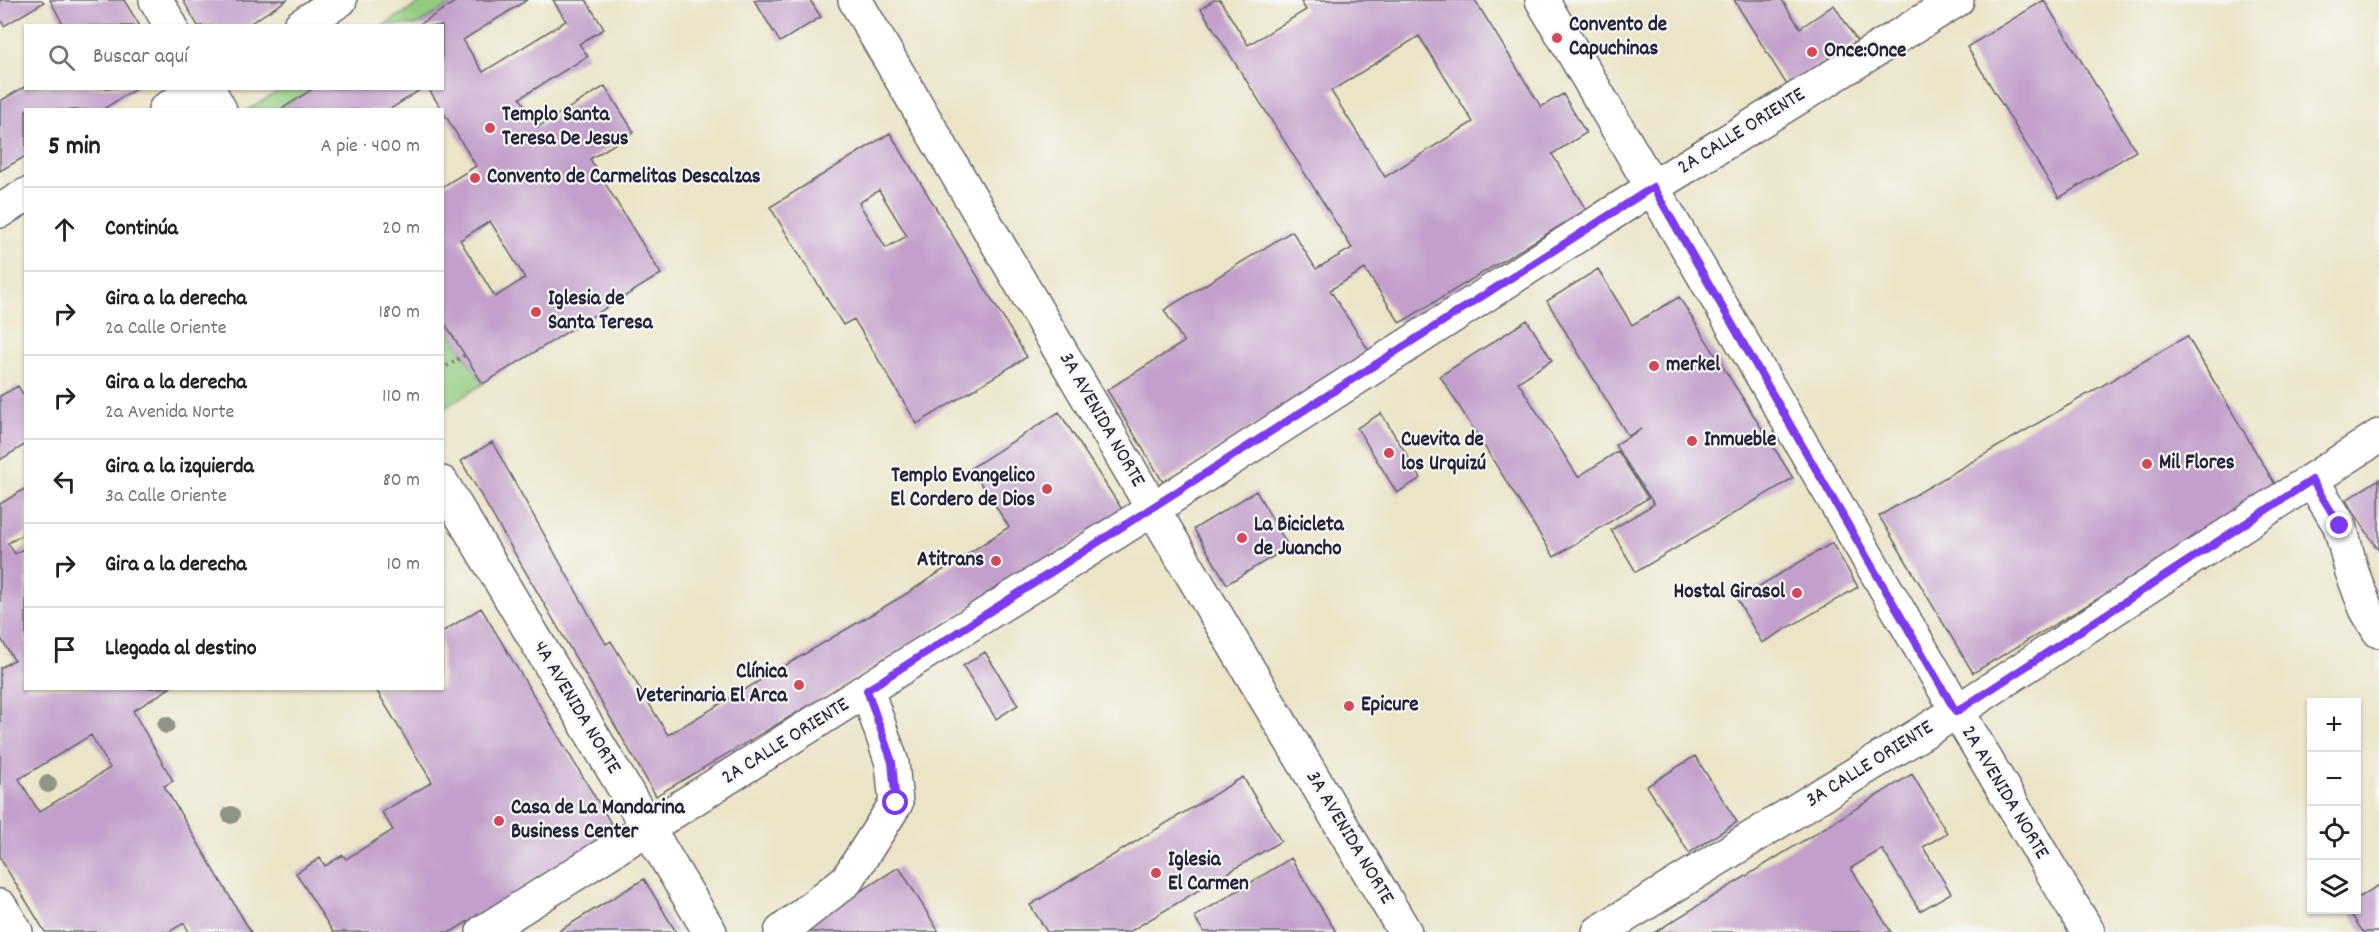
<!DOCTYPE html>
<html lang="es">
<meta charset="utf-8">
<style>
body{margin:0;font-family:Dekko,sans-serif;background:#f6f6f6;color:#202124}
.controls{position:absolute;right:18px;bottom:18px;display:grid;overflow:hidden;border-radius:0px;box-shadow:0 2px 4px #0004}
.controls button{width:54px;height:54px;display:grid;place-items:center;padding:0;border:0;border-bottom:2px solid #e0e0e0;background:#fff;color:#202124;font:30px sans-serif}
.stop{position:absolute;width:18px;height:18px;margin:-14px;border:4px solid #7c3aed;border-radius:50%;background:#fff}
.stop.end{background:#7c3aed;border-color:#fff;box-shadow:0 2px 6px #0008}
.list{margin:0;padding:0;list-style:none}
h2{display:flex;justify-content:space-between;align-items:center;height:78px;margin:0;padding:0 24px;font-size:26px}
h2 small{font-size:20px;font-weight:400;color:#757577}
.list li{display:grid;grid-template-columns:39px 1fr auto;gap:18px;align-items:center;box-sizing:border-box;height:84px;padding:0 24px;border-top:2px solid #e0e0e0}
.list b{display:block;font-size:22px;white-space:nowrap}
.list p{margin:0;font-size:20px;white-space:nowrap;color:#757577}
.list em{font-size:20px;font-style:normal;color:#757577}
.icon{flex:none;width:33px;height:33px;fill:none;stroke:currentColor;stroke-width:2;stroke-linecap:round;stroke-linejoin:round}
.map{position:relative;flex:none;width:2379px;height:932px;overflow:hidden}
.search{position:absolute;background:#fff;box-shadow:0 2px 4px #0004;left:24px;top:24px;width:420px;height:66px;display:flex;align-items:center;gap:15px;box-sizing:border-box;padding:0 21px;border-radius:0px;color:#757577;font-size:22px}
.panel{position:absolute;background:#fff;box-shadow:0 2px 4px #0004;left:24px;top:108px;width:420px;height:582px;border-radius:0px}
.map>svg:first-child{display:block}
</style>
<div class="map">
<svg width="2379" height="932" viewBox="0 0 2379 932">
<rect width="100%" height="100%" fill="#f6f6f2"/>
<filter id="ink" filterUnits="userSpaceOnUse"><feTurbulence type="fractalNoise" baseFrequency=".0167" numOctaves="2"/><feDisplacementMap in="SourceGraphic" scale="12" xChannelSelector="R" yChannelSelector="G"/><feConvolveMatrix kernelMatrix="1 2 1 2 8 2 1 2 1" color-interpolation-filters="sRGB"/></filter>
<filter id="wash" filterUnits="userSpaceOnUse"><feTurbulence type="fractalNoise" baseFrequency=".008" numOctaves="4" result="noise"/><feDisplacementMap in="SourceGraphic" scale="24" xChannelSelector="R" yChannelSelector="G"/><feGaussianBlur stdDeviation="1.35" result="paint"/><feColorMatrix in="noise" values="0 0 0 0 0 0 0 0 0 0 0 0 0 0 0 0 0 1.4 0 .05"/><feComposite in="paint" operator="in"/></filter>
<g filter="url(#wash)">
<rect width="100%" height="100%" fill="#ebe4c7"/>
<path fill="#93cc80" stroke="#5a775e" stroke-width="1.5" d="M425,0h33l-41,25h-33z
M282,89h32l-34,20 -33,1z
M442,319l41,65 -40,25h-1z"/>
<g id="blocks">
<path fill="#c2a0cb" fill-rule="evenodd" d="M0,0h42l2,2 -40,24 -4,-8z
M50,0h74l16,26h-76z
M183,0h104l-41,26h-48z
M458,0h69l-64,40 20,32 83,-51 -13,-21h33l18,29 -25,15 9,12 -68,42 18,29 67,-41 29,46 -44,27 71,115 -178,110 -41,-65v-132l34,-21 -34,-56 -14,-22h14v-62h-25zM490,221l35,57 -30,19 -35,-57z
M754,0h56l11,17 -41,25z
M1214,0h6l28,45 58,-35 -6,-10h175l66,107 22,-13 23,39 -34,21 34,56 -186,113 -35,-54 -35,21 41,64 -208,128 -56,-92 77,-48 -20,-32 128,-79 24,38 36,-21 -151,-239zM1419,36l54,86 -88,55 -54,-86z
M1734,0h48l18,28 34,-23 23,36 -70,44z
M2044,0l92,151 -77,47 -92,-151z
M26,86v2h111l-35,22h-76v46l-26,15v-70z
M314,88h109l-34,22h-109z
M890,133l137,224 -110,67 -63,-105 -11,6 -73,-118zM879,190l28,46 -21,12 -27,-45z
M1598,269l34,56 47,-28 114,181 -157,94 -25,-42 43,-26 -39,-59 26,-16 -13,7 -81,-135z
M1527,320l25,40 -34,22 60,95 40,-26 30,47 -94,59 -114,-181z
M2187,336l92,155 -306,182 -94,-157z
M18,386l8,13v45l-26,16v-64z
M1059,412l64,99 -271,169 -196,116 -195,-335 31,-19 114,202 5,-3 57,94 238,-141 103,-67 -38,-59z
M1381,413l40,65 -24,15 -40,-65z
M2379,479v72l-33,-51z
M26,488v45l-18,10 7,11 11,-7v141h144l-37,23 40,70 -9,5 87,146h-62l-5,-9 -15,9h-124l-45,-74v-190l14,-8 -14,-23v-133zM91,735l19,33 -71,44 -20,-33z
M1256,491l33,56 -62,37 -33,-55z
M1832,543l26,44 -96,56 -25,-44z
M481,608l134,222 -164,102h-118l-37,-59 24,-15 5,8 18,-11 3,4 47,-29 -11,-18 50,-30 -57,-94h67v-56z
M985,652l33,53 -22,14 -33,-53z
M1695,756l42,66 -48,31 -42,-67z
M1912,774l35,59 -24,14 28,46 -31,18 -38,-62 -31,19 40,64h-236z
M1243,777l38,64 -152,91h-82l-17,-27z
M1291,858l45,74h-132l-10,-15z
M899,867l40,65h-144z
M644,879l32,53h-119l10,-6z
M2379,885v47h-16l-15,-22h8v-11z"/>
</g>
</g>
<g filter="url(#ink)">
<use href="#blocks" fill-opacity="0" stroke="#68666c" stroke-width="1.5"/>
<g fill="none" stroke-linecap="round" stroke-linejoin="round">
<g stroke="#68666c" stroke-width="36">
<path id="minor" d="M156,0l15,26
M855,0l298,509 252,423
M1542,0c184,310 361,623 546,932
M300,26l40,-26
M208,88l12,22
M165,110l34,-22
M0,211l26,-16
M2312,480l28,46 12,46 14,37 13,22
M442,483l268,449
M0,906l16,26
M483,932l670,-423 500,-322 304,-187
M781,932l66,-52 49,-77 -4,-40 -25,-73"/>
</g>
<g stroke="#68666c" stroke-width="36">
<path id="major" d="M1599,932l357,-220 423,-276"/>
</g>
<path stroke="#68666c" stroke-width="4" stroke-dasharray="1.5 4.5" stroke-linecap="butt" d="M442,369l23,-14"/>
<use href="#minor" stroke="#fff" stroke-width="33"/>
<use href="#major" stroke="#fff" stroke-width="33"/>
</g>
<g fill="#8f9586">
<circle cx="166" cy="725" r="9"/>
<circle cx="48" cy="784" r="9"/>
<circle cx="231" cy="815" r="9"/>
</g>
</g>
<g fill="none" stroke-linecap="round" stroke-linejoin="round" filter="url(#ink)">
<path stroke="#7c3aed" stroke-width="8" d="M896,803l-4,-41 -25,-72 786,-503 303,525 356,-232 28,46"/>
</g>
<g fill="#d1495b" stroke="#f6f6f2" stroke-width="2">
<circle cx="1557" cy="38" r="6"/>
<circle cx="1812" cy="52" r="6"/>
<circle cx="490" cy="128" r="6"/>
<circle cx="475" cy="178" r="6"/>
<circle cx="536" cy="312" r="6"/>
<circle cx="1654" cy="366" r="6"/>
<circle cx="1692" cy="441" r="6"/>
<circle cx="1389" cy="453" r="6"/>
<circle cx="2147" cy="464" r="6"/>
<circle cx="1047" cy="489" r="6"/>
<circle cx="1242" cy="538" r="6"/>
<circle cx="996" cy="561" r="6"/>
<circle cx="1797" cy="593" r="6"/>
<circle cx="799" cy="685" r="6"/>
<circle cx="1349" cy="706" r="6"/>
<circle cx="499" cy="821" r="6"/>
<circle cx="1156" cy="873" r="6"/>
</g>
<g text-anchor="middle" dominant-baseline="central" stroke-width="4.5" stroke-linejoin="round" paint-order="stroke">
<g font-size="21" font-weight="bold" fill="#22223b" stroke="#f6f6f2" text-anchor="start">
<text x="1569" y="26">Convento de<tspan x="1569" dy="24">Capuchinas</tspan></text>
<text x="1824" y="52">Once:Once</text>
<text x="502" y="116">Templo Santa<tspan x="502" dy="24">Teresa De Jesus</tspan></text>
<text x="487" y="178">Convento de Carmelitas Descalzas</text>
<text x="548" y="300">Iglesia de<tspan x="548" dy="24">Santa Teresa</tspan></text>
<text x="1666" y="366">merkel</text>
<text x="1401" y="441">Cuevita de<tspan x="1401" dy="24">los Urquizú</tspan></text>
<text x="1704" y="441">Inmueble</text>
<text x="2159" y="464">Mil Flores</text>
<text x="1035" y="477" text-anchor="end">Templo Evangelico<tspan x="1035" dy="24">El Cordero de Dios</tspan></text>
<text x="1254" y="526">La Bicicleta<tspan x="1254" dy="24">de Juancho</tspan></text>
<text x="984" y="561" text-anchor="end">Atitrans</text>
<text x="1785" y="593" text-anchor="end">Hostal Girasol</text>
<text x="787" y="673" text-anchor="end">Clínica<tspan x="787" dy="24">Veterinaria El Arca</tspan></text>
<text x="1361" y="706">Epicure</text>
<text x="511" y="809">Casa de La Mandarina<tspan x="511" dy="24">Business Center</tspan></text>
<text x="1168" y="861">Iglesia<tspan x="1168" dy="24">El Carmen</tspan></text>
</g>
<g font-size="21" fill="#22223b" stroke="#f6f6f2">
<text transform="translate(1742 132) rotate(-32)">2A CALLE ORIENTE</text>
<text transform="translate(1101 420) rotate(60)">3A AVENIDA NORTE</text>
<text transform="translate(576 708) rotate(59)">4A AVENIDA NORTE</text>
<text transform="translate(786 742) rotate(-32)">2A CALLE ORIENTE</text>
<text transform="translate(1870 765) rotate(-32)">3A CALLE ORIENTE</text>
<text transform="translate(2004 793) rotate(59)">2A AVENIDA NORTE</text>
<text transform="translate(1349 838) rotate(59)">3A AVENIDA NORTE</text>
</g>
</g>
</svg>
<div class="controls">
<button>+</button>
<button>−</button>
<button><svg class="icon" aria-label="locate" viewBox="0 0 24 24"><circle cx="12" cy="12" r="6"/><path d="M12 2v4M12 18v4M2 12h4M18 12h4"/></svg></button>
<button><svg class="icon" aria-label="layers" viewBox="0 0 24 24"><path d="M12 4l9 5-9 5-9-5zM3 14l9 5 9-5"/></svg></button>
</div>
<div class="stop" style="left:896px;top:803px"></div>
<div class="stop end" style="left:2340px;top:526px"></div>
<div class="search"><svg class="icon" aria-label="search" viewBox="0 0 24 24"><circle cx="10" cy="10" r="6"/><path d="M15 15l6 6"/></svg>Buscar aquí</div>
<section class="panel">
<h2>5 min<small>A pie · 400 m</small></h2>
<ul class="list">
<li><svg class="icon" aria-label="ahead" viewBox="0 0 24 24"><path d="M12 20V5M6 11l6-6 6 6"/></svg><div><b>Continúa</b></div><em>20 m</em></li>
<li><svg class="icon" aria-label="right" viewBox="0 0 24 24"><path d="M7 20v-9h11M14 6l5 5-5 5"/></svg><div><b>Gira a la derecha</b><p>2a Calle Oriente</p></div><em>180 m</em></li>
<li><svg class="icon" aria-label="right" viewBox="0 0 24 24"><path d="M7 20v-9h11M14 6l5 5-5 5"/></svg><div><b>Gira a la derecha</b><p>2a Avenida Norte</p></div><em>110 m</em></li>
<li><svg class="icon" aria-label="left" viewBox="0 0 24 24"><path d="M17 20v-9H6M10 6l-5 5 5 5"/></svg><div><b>Gira a la izquierda</b><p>3a Calle Oriente</p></div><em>80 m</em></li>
<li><svg class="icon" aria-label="right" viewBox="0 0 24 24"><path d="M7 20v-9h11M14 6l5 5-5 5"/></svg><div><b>Gira a la derecha</b></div><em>10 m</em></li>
<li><svg class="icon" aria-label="arrive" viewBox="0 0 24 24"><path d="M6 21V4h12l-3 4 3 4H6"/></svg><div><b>Llegada al destino</b></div></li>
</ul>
</section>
</div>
